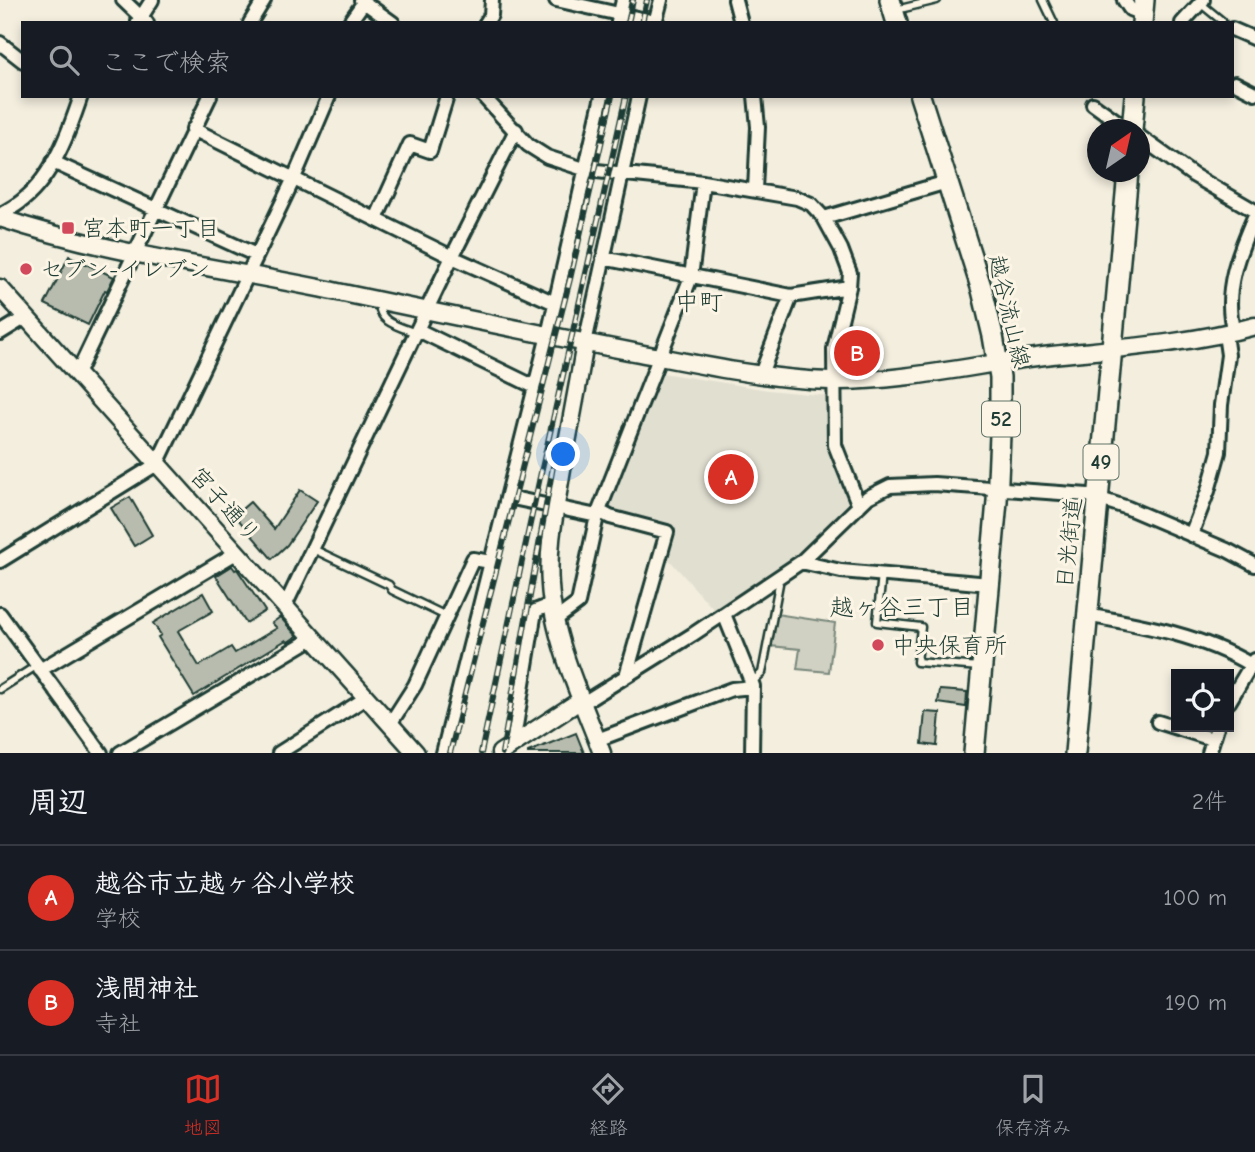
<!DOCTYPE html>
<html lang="ja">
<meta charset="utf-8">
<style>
body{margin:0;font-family:"Comic Neue","Klee One",sans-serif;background:#20242c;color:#f1f3f6}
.controls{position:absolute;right:21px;bottom:21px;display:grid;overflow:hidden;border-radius:0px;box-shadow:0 4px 10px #0003}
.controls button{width:63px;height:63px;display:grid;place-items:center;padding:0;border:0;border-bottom:2px solid #363941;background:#171b24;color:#f1f3f6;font:35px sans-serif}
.compass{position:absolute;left:1087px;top:119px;width:63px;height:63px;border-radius:50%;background:#171b24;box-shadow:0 4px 10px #0003;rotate:34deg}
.you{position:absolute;left:564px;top:455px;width:24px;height:24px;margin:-18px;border:5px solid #fff;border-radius:50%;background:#1a73e8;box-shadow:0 0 0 10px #1a73e833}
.badge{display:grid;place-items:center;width:46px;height:46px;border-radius:50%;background:#d93025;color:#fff;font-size:23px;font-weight:700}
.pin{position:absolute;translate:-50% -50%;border:4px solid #fff;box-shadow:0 2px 7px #0006}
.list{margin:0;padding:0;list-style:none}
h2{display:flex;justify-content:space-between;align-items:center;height:91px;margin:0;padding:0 28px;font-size:30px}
h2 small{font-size:23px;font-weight:400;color:#9ea1a6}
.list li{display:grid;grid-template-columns:46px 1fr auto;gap:21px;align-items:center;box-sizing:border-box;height:105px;padding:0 28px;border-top:2px solid #363941}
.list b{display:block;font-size:26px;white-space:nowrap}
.list p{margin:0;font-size:23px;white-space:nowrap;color:#9ea1a6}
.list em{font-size:23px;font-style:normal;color:#9ea1a6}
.icon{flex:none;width:38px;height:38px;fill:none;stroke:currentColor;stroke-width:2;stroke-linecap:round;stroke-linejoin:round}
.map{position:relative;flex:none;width:1255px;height:753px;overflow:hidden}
.search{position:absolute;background:#171b24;box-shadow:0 4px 10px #0003;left:21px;right:21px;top:21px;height:77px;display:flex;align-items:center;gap:18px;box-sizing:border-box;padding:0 24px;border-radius:0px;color:#9ea1a6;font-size:26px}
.sheet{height:301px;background:#171b24}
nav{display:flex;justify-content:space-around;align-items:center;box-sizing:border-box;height:98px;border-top:2px solid #363941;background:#171b24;font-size:19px;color:#9ea1a6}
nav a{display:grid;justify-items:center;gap:4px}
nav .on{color:#d93025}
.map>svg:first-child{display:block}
</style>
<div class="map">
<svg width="1255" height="753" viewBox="0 0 1255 753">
<rect width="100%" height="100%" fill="#f3eede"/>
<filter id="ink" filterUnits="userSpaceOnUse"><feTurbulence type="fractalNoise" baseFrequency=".0143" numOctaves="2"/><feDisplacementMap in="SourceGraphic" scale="14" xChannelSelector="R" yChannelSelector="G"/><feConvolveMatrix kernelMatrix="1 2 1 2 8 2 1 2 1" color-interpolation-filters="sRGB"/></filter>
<g filter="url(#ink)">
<path fill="#e1dfd0" d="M662,373l106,17 60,6 2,52 23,57 -47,43 -38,29 -53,34 -49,-55 5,-27 -61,-17 -1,-6z"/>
<path fill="#d0d1c2" stroke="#78877b" stroke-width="2" d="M776,614l59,9 -6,49 -32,-3 3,-20 -30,-3z"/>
<path fill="#b8bcae" stroke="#1f3d34" stroke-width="2" d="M69,256l45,21 -7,14 -2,-1 -17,35 -43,-21z
M300,490l17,11 -30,44 -15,14 -35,-41 5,-9 8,-7 24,27z
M130,497l22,38 -18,11 -23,-38z
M232,566l3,4 2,-1 28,42 -19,12 -30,-47z
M203,593l10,18 -35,20 21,35 32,-19 4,6 42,-25 -5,-5 8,-6 17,19 -9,6 -2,-2 -92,56 -36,-59 3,-2 -8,-12z
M940,690l27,2 -1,15 -28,-4z
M925,712l15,1 -3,33 -15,-2z
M576,733l8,20h-56v-1z"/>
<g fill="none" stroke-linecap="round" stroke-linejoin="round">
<g stroke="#1f3d34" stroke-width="11">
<path id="lane" d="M1043,0l11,23
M1200,3l22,18 -1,2
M896,10l41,-10
M380,302c-4,20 21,25 36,31
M313,549l76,36 3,5 54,26
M882,574l-5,48 44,5 -4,35 63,5
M752,682l10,-9 17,-89 -4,-5
M0,689l36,-23"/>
</g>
<g stroke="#1f3d34" stroke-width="18">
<path id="street" d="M123,0l24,23
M361,0l32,23
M556,0l99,22
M735,0l6,23
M1124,0l6,9 13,5
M138,22l14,-22
M618,22l5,-22
M250,23l14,-23
M349,23l15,-21
M486,23l5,-8 1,-15
M655,23l6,-23
M1182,23l21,-23
M1232,29l23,10
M0,43l23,18
M1235,83l20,10
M483,96l45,49 19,12 40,13 116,12 94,16 14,6 13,14 17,31 9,24 -1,14 -15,62 1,96 24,61
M1093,104l36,26
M193,129l259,128 103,46
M1140,137l53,38 62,36
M53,162l203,93
M755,190l3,-63 -3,-31
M0,215c8,-5 16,-9 23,-15 30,-24 46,-68 58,-104
M824,218l123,-36
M376,219l34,-75 20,7 17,-55
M603,258l188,38 58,-9
M418,330l117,57
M1234,332c-12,-40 5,-81 21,-117
M0,333l26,-16
M585,343l54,-247
M77,374l133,-278
M761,374l30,-78
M508,497l89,19
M599,511l11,6 57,15 -41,144
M1191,535l17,-44 11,-39 2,-47 7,-50 -3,-21
M0,561l157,-97 137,-286 35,-82
M801,562l40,9 149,13
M285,606l167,-349 64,-127
M0,614l101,139
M724,614l29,72 -1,67
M1086,615c56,10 115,20 165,50
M555,620l23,-17 19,-87 94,-239 12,-95
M40,670l196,-117
M1229,702l25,-42
M583,703l109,-68 109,-73 67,-65 22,-11 44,-2 154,11 40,13 99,42 28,15
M1158,722l54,17
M390,724l25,-39 58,-126 18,3
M597,740l135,-51 21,-2
M513,744l22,-133 18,-7
M120,753l193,-115
M279,753l87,-55
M443,753l105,-418 54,-239
M1209,753l8,-26"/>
</g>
<g stroke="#1f3d34" stroke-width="21">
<path id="secondary" d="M0,218c110,37 225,50 338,74 100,21 201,42 301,61 63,12 127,26 191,28 75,1 147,-17 222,-26 68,-7 137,-11 203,-29
M0,288l416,465
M585,343c-7,42 -15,84 -23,126 -6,38 -15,77 -12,116 3,54 33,118 52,168
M500,753l81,-53"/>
</g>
<g stroke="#1f3d34" stroke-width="24">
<path id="primary" d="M890,0l7,23
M1142,23l2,-23
M920,96l62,194 11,46 7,41v58l-3,66 -23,252
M1132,130l3,-34
M1075,753l53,-581"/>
</g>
<use href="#lane" stroke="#fcf5e5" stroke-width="6"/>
<use href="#street" stroke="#fcf5e5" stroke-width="12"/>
<use href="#secondary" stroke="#fcf5e5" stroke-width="16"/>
<use href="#primary" stroke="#fcf5e5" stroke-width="19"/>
<g stroke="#1f3d34" stroke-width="6">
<path id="rail" d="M628,23l5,-23
M642,23l5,-23
M450,753l120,-474 42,-183
M481,753l59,-276 86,-381
M502,753l53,-298"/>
</g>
<use href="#rail" stroke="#fcf5e5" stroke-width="3.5" stroke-dasharray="10" stroke-linecap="butt"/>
</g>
</g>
<g fill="#d1495b" stroke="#fcf5e5" stroke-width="2.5">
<rect x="61" y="221" width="14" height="14" rx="3.5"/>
<circle cx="26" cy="269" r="7"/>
<circle cx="878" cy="645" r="7"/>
</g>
<g text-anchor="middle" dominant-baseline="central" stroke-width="6" stroke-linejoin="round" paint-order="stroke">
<g fill="#fcf5e5" stroke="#617469" stroke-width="2">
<rect x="982" y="401.5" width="38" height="35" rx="5"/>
<rect x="1083.5" y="444.5" width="35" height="35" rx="5"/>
</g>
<g font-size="21" font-weight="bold" fill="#1f3d34">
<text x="1001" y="419">52</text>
<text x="1101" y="462">49</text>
</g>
<g font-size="23" fill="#1f3d34" stroke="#fcf5e5" text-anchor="start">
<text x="82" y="228">宮本町一丁目</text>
<text x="40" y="269">セブン-イレブン</text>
<text x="892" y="645">中央保育所</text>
</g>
<g font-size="23" fill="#1f3d34" stroke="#fcf5e5">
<text transform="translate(1009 311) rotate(77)">越谷流山線</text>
<text transform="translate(225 505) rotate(48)">宮子通り</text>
<text transform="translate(1069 543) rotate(-84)">日光街道</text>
</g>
<g font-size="24" fill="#1f3d34" stroke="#fcf5e5">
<text x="699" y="302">中町</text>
<text x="902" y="607">越ヶ谷三丁目</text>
</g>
</g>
</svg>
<div class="controls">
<button><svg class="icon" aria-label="locate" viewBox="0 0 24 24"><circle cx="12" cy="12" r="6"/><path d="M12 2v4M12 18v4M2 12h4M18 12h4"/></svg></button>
</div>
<svg class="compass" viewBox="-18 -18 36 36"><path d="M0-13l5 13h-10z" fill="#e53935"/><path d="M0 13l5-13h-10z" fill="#9ea1a6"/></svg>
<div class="you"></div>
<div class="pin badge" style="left:731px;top:477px">A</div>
<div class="pin badge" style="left:857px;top:353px">B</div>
<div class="search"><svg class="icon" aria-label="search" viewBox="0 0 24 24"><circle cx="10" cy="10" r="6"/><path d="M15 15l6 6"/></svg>ここで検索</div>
</div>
<section class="sheet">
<h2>周辺<small>2件</small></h2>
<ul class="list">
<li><span class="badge">A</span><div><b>越谷市立越ヶ谷小学校</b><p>学校</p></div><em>100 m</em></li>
<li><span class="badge">B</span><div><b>浅間神社</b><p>寺社</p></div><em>190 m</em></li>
</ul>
</section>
<nav>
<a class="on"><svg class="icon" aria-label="map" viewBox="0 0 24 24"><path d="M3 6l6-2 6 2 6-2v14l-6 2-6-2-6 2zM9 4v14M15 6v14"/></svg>地図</a>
<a><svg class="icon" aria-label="directions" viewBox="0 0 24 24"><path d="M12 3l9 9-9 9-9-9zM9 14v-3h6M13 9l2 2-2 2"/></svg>経路</a>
<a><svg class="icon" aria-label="saved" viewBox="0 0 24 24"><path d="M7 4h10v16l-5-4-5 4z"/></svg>保存済み</a>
</nav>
